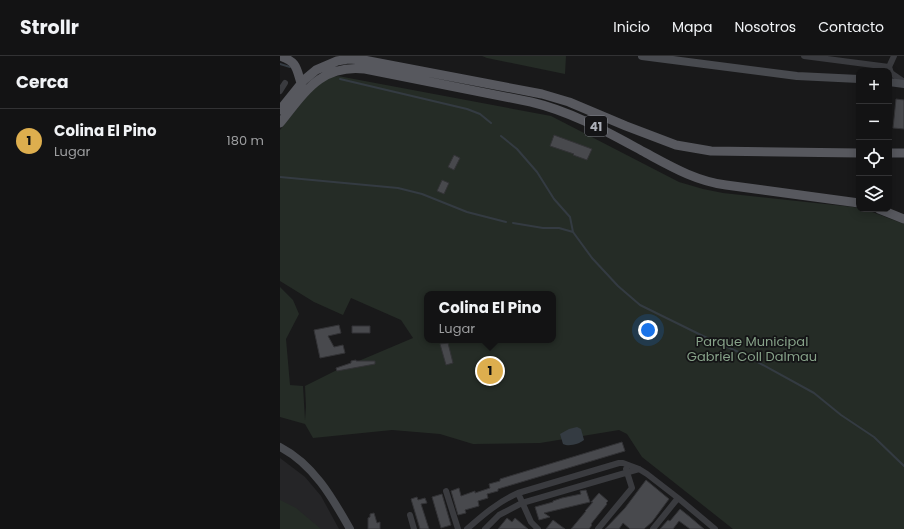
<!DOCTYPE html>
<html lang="es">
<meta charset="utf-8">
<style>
body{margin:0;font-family:Poppins,sans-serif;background:#202022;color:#f1f3f6}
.controls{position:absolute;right:12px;top:12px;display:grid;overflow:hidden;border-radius:8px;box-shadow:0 2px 10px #0003}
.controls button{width:36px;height:36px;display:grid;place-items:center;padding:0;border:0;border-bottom:1px solid #323234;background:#131314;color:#f1f3f6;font:20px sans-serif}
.you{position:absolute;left:368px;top:274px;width:14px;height:14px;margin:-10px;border:3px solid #fff;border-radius:50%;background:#1a73e8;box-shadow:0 0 0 6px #1a73e833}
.badge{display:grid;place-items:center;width:26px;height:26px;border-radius:50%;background:#ddae4e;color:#111;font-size:13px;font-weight:700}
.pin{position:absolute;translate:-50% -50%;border:2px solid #fff;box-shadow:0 1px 4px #0006}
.popup{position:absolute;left:144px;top:235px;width:132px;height:52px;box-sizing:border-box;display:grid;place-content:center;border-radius:8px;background:#131314;filter:drop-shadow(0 1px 3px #0005);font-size:13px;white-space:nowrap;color:#9d9ea0}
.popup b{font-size:15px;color:#f1f3f6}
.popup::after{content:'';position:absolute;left:50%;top:100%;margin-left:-8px;border:8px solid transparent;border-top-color:#131314}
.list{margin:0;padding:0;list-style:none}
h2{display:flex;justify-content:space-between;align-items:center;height:52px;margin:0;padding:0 16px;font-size:17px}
h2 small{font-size:13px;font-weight:400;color:#9d9ea0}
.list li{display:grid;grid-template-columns:26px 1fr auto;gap:12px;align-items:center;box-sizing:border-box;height:64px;padding:0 16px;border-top:1px solid #323234}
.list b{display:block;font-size:15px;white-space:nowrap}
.list p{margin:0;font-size:13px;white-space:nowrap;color:#9d9ea0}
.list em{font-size:13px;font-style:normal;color:#9d9ea0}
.icon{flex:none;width:22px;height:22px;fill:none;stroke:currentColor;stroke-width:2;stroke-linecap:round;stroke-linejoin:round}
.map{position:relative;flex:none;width:624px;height:473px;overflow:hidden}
header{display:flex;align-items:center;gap:24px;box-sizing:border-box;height:56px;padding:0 20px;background:#131314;border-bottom:1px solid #323234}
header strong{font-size:19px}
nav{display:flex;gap:22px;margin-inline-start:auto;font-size:14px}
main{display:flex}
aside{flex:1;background:#131314}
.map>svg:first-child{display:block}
</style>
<header>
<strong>Strollr</strong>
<nav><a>Inicio</a><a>Mapa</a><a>Nosotros</a><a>Contacto</a></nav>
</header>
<main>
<aside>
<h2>Cerca<small></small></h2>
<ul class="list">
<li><span class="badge">1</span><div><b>Colina El Pino</b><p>Lugar</p></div><em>180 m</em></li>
</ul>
</aside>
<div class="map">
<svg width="624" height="473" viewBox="0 0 624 473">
<rect width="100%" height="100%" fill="#19191a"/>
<path fill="#252527" d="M0,402l25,19 16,19 18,33h-59z"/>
<path fill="#252c26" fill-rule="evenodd" d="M202,0h84l-1,18 -78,-16z
M58,20l213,40 128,66 24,7 20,4 130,14 14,3 37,14v305h-171l-91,-72 -15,-23 -8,-4 -79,13 -67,1 -33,-10 -48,-4 -79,8 -8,-14 -25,-7v-130l13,13 6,14 -13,25 4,46 13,1 2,34 1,-13 -1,-21 30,-15 78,-33 -12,-18 -50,-22 -8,17 -29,-13 -34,-21v-151l36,-45 13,-7zM147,238h126v46h-126z
M0,444l16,8 25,21h-41z"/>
<path fill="#343b42" d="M297,371l4,2 3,11c-5,4 -15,7 -21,4l-3,-10 9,-5z"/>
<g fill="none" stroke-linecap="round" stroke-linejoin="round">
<path stroke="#343b42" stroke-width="2" d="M0,8l10,3
M60,23l127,30 13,5 11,9
M221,80l16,13 20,23 17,27 16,18 3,15 19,26 26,28 22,19 63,31 40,18 71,39 27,22 33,22 30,29
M0,121l118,11 24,6 45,18 39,10
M233,167l30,5h16l14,4"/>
</g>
<path fill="#48494d" stroke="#333336" d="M616,43l8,1v29l-11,-1z
M274,79l38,14 -5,11 -14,-5 1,-1 -24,-8z
M174,99l6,3 -6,12 -6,-3z
M162,124l7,3 -5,11 -7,-3z
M59,269l2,8 -13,3 6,11 9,-2 2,8 -25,5 -6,-28z
M72,270h18v7h-18z
M168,287l5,20 -7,2 -6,-21z
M76,304v1h19v3l-38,7 -1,-3 15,-5v-2z
M342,386l3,9 -127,38v2l-11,3 1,4 -10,3 1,5 -14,4 1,3 -8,2 -7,-24 8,-3 2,8 14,-5v2l15,-5 -1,-4 11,-3v-2z
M366,424l23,19 -17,23 -8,7h-14l-7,-6 -4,6h-14l20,-21z
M306,434l4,12 -46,11 6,4 -11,3 -4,-13 18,-5v-1l9,-3 19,-4 -1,-3z
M319,437l9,8 -2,2 1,1 -16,20 1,1 -3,4h-18l15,-18h-1l8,-9h-2z
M162,438l9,31 -10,3 -9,-31z
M137,441l1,3 7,-2 2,5 -6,1 8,25h-9l-9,-30z
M400,453l10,8 14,12h-14l-11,-8 -6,8h-13l8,-9 2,1z
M94,457l3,10 3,-1v7h-12v-11l2,-1v-3z
M227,462l5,4 3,-4 13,11h-30z
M273,464l12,9h-19z"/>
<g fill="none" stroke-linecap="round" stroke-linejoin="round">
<path stroke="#3a3b3f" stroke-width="6" d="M524,0l85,11 2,6 13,9
M607,14l2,-3 5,-11
M0,35l5,-8
M166,435l12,38
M238,437l13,29 7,7
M130,459l4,14
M187,473c16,-14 31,-27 51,-36l101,-30h4l16,6 8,5 31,24 37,31
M205,473l14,-14 23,-12 117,-34
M318,473l34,-41 -6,-19
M373,473l25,-31"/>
<path stroke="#484a4f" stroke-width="8" d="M362,0l155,20 62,3
M609,26l15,2
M0,391c33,17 52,50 70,82"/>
<path stroke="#57585e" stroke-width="9" d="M0,0c17,6 16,11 21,27
M0,54l24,-30 12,-10 21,-9 11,-2 16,1 178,34 27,8 57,24 50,19 35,6 148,2
M0,67c25,-31 41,-59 85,-54l166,33c42,10 78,31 115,51 26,14 50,28 80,32l133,18
M609,97h15
M599,153l25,10"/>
</g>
<g text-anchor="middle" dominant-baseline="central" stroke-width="3.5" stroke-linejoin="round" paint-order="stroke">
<rect fill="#141416" stroke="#7f8188" stroke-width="1" x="305" y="60" width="22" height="20" rx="3"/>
<g font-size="12" font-weight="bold" fill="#adb0b9">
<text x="316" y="70">41</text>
</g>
<g font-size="13" fill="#86a188" stroke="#141416">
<text x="472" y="285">Parque Municipal<tspan x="472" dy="15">Gabriel Coll Dalmau</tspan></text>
</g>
</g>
</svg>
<div class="controls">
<button>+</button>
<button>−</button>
<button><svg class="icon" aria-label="locate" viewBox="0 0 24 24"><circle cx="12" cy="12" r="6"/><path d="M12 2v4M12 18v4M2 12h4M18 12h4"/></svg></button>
<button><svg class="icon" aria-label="layers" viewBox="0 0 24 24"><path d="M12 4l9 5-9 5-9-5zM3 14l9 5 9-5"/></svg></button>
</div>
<div class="you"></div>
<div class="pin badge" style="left:210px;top:315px">1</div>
<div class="popup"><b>Colina El Pino</b>Lugar</div>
</div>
</main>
